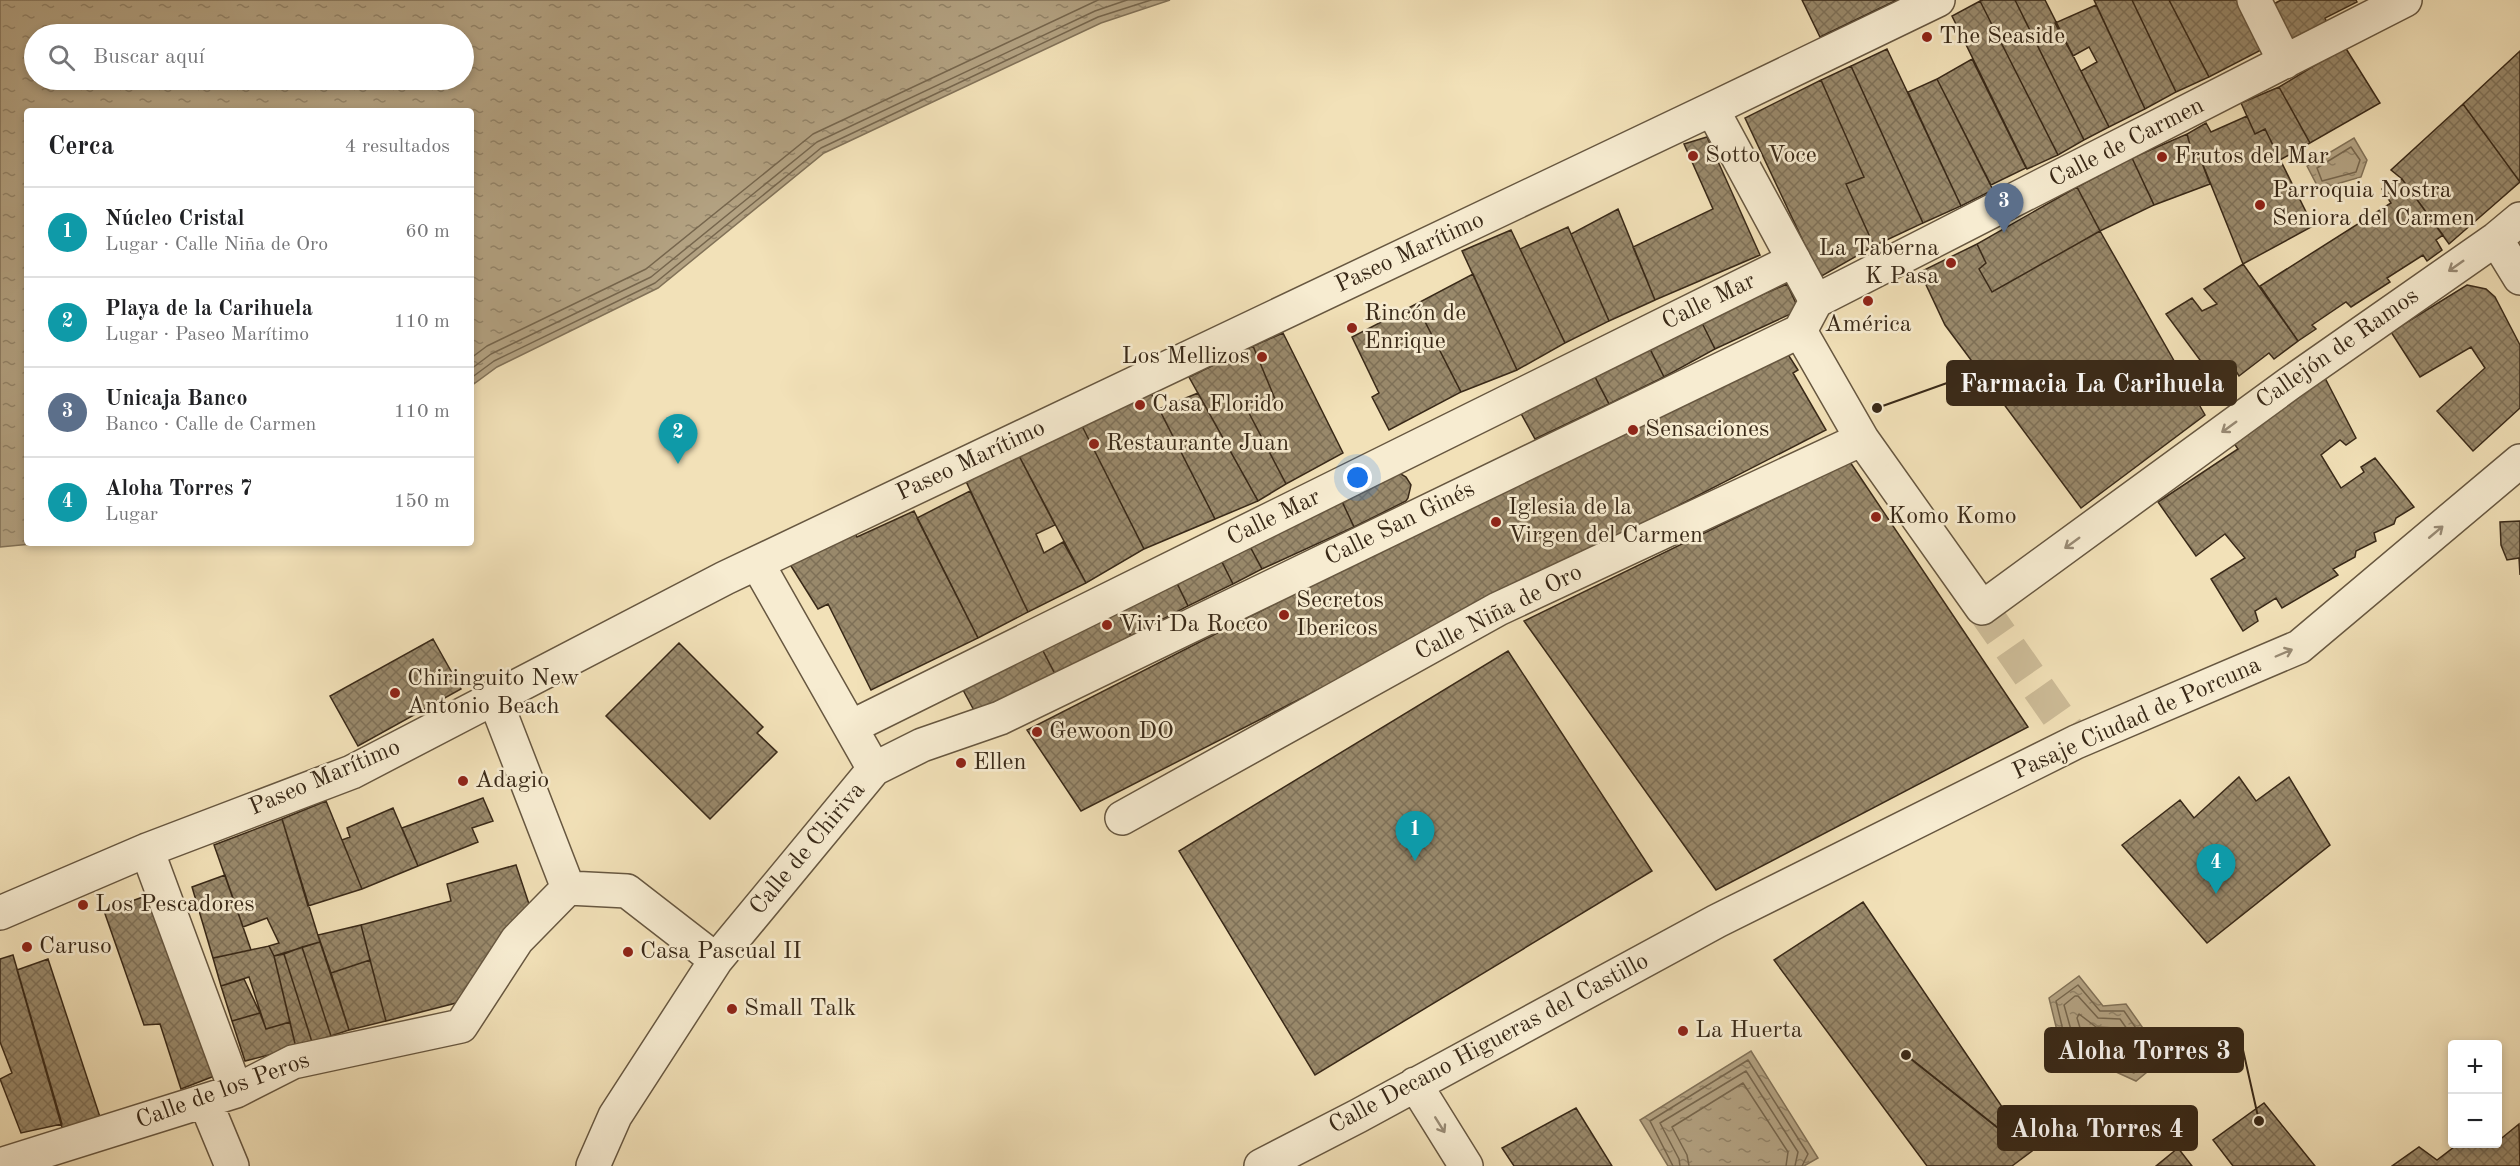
<!DOCTYPE html>
<html lang="es">
<meta charset="utf-8">
<style>
body{margin:0;font-family:"Old Standard TT",serif;background:#f6f6f6;color:#202124}
.controls{position:absolute;right:18px;bottom:18px;display:grid;overflow:hidden;border-radius:6px;box-shadow:0 3px 9px #0003}
.controls button{width:54px;height:54px;display:grid;place-items:center;padding:0;border:0;border-bottom:2px solid #e0e0e0;background:#fff;color:#202124;font:30px sans-serif}
.you{position:absolute;left:1358px;top:478px;width:21px;height:21px;margin:-15px;border:4px solid #fff;border-radius:50%;background:#1a73e8;box-shadow:0 0 0 9px #1a73e833}
.badge{display:grid;place-items:center;width:39px;height:39px;border-radius:50%;background:#8f2418;color:#fff;font-size:20px;font-weight:700}
.pin{position:absolute;translate:-50% -50px;filter:drop-shadow(0 2px 3px #0008)}
.pin::after{content:'';position:absolute;top:32px;width:21px;height:18px;background:inherit;clip-path:polygon(0 0,100% 0,50% 100%)}
.list{margin:0;padding:0;list-style:none}
h2{display:flex;justify-content:space-between;align-items:center;height:78px;margin:0;padding:0 24px;font-size:26px}
h2 small{font-size:20px;font-weight:400;color:#757577}
.list li{display:grid;grid-template-columns:39px 1fr auto;gap:18px;align-items:center;box-sizing:border-box;height:90px;padding:0 24px;border-top:2px solid #e0e0e0}
.list b{display:block;font-size:22px;white-space:nowrap}
.list p{margin:0;font-size:20px;white-space:nowrap;color:#757577}
.list em{font-size:20px;font-style:normal;color:#757577}
.icon{flex:none;width:33px;height:33px;fill:none;stroke:currentColor;stroke-width:2;stroke-linecap:round;stroke-linejoin:round}
.map{position:relative;flex:none;width:2520px;height:1166px;overflow:hidden}
.search{position:absolute;background:#fff;box-shadow:0 3px 9px #0003;left:24px;top:24px;width:450px;height:66px;display:flex;align-items:center;gap:15px;box-sizing:border-box;padding:0 21px;border-radius:33px;color:#757577;font-size:22px}
.panel{position:absolute;background:#fff;box-shadow:0 3px 9px #0003;left:24px;top:108px;width:450px;height:438px;border-radius:6px}
.map>svg:first-child{display:block}
</style>
<div class="map">
<svg width="2520" height="1166" viewBox="0 0 2520 1166">
<defs>
<pattern id="water-ripples" width="26" height="14" patternUnits="userSpaceOnUse" patternTransform="scale(1.5)"><rect width="26" height="14" fill="#b3a282"/><path d="M2 4q2-2 4 0t4 0M15 11q2-2 4 0t4 0" fill="none" stroke="#938469"/></pattern>
<pattern id="building-cross-hatch" width="8" height="8" patternUnits="userSpaceOnUse" patternTransform="scale(1.5)"><rect width="8" height="8" fill="#99896b"/><path d="M0 0l8 8M0 8l8-8" fill="none" stroke="#7e7057"/></pattern>
</defs>
<rect width="100%" height="100%" fill="#f2e1b8"/>
<filter id="stains"><feTurbulence type="fractalNoise" baseFrequency=".00333" numOctaves="4"/><feColorMatrix values="0 0 0 0 .2 0 0 0 0 .09 0 0 0 0 .02 0 0 0 .5 -.17"/></filter>
<radialGradient id="worn" r=".72"><stop offset=".6" stop-color="#630" stop-opacity="0"/><stop offset="1" stop-color="#630" stop-opacity=".3"/></radialGradient>
<path fill="url(#water-ripples)" stroke="#827258" stroke-width="1.5" fill-rule="evenodd" d="M0,0h1170l-69,23 -277,130 -166,135 -161,79 -26,19v-275h-444v432h15l-42,4zM464,34v46h-430v-46z
M2354,138l13,22 -6,17 -42,12 -12,-23z
M2079,976l24,30 23,-2 38,54 -28,23 -75,-34 -12,-49z
M1751,1051l67,107 -14,8h-136l-28,-46z"/>
<g fill="none" stroke-linecap="round" stroke-linejoin="round">
<path stroke="#76664d" stroke-width="1.5" d="M2351,147l9,13 -4,12 -34,9 -5,-13z
M471,358l16,-12 159,-77 167,-135 285,-134
M471,369l20,-15 160,-77 166,-135 278,-131 32,-11
M471,378l23,-17 161,-78 166,-135 277,-131 53,-17
M2078,985l22,26h24l30,43v4l-20,15 -68,-30 -10,-42z
M2075,996h3l20,22 22,1 24,34v4l-11,8 -60,-28 -9,-32z
M2079,1014l17,13 20,1 13,19v4h-4l-44,-20 -4,-13z
M1673,1166l-23,-45 98,-61 60,94 -6,12
M1680,1166l-1,-7 -19,-36 86,-52 52,81 -3,14
M1689,1166l-2,-11 -15,-28 71,-44 45,69 -2,14"/>
</g>
<path fill="url(#building-cross-hatch)" stroke="#392918" stroke-width="1.5" d="M1802,0h95l-77,37z
M1983,0h32l69,140 -26,15 -78,-154z
M2015,0h30l64,127 -25,13z
M2094,0h38l44,92 -31,17z
M2132,0h37l40,77 -33,15z
M2169,0h69l25,49 -54,28z
M2281,0h75l1,2 -32,16 2,5 -41,18 -20,-33z
M1980,1l78,154 -31,14 -75,-153z
M2096,5l49,104 -36,18 -28,-56 16,-9 -8,-15 -16,9 -18,-33z
M2345,47l35,56 -70,40 -31,-56z
M1887,49l74,157 -38,17 -72,-157z
M2520,51v131l-57,-78z
M1972,59l54,109 -35,17 -54,-106z
M1851,66l72,157 -49,23 -28,-62 18,-7 -43,-97z
M1937,79l56,111 -32,16 -53,-114z
M1821,80l43,97 -18,7 28,62 -54,31 -75,-159z
M2279,87l31,56 -30,17 -15,-31 -10,5 -14,-31z
M2463,104l57,78 -71,62 -47,-65 -11,-9z
M2247,116l8,18 10,-5 48,97 -70,38 -46,-114 -5,2 -5,-18 19,-11 5,9z
M2187,134l5,18 5,-2 13,34 -56,21 -22,-47z
M1707,137l53,118 -105,45 -22,-53 80,-38 -29,-65z
M2132,158l22,47 -54,26 -23,-44z
M2402,179l41,56 -7,5 6,10 -15,11 -4,-6 -36,23 3,4 -39,25 -5,-5 -34,23 4,4 -18,12 -38,-55 131,-83 -9,-14z
M2077,187l23,44 -108,61 -13,-23 7,-6 -9,-19z
M1618,209l37,91 -46,21 -38,-87z
M1568,227l41,94 -44,22 -45,-94z
M1511,230l54,113 -48,27 -55,-119z
M2100,231l105,184 -124,93 -136,-183 -25,-53 57,-28 9,19 -7,6 13,23z
M2243,264l55,77 -24,18 -5,-6 -30,23 -3,-5 -19,12 -51,-69 26,-16 10,13 15,-7 -13,-15z
M1473,274l44,96 -56,22 -45,-88z
M1787,284l12,26 -84,39 -14,-28z
M2467,285l19,4 9,8 25,48v63l-47,43 -36,-40 48,-43 -14,-21 -51,30 -29,-45z
M1416,304l45,88 -72,38 -17,-33 7,-4 -27,-56z
M1701,321l14,28 -51,28 -15,-30z
M1283,333l60,120 -57,31 -37,-71 26,-14 -22,-53z
M1782,345l16,25 -5,3 33,57 -745,381 -54,-81z
M1253,346l22,53 -26,14 37,71 -28,17 -69,-124z
M1649,347l15,30 -55,27 -16,-31z
M1593,373l16,31 -74,35 -17,-31z
M2325,378l31,60 -10,7 -6,-5 -19,15 20,33 23,-16 -3,-5 14,-9 39,49 -18,11 -2,6 -20,9 2,8 -20,10 -1,6 -22,12 5,6 -56,33 -6,-10 -21,13 3,10 -15,10 -32,-52 34,-21 -20,-24 -29,22 -38,-54 80,-53 -5,-7z
M1151,393l64,126 -71,30 -64,-127z
M1198,393l60,108 -43,18 -56,-110z
M1080,422l64,127 -58,34 -70,-133z
M1016,450l39,75 -19,9 8,19 19,-11 23,41 -58,29 -65,-137z
M1850,462l178,265 -312,163 -192,-269z
M1394,470l12,7 5,8 -3,13 -2,3 -52,26 -15,-32z
M970,491l58,121 -50,26 -61,-120z
M1339,495l15,32 -92,42 -16,-30z
M914,511l64,127 -107,52 -43,-86 -10,5 -32,-51 67,-29 4,8z
M2520,521v54l-1,-17 -12,2 -6,-15 -1,-23z
M1246,539l16,30 -29,15 -15,-30z
M1218,554l15,30 -45,22 -15,-31z
M1173,575l15,31 -57,30 -17,-30z
M1114,606l17,30 -75,40 -16,-31z
M433,639l28,50 -103,57 -28,-50z
M679,643l84,84 -6,6 20,19 -67,67 -104,-103z
M1040,645l16,31 -80,38 -13,-24 5,-2 -2,-3z
M1508,651l144,220 -337,204 -136,-224z
M2239,777l17,24 33,-24 41,68 -123,98 -85,-98 58,-45 14,18z
M483,798l10,23 -21,7 6,14 -60,24 -16,-38z
M326,801l36,88 -54,17 -26,-87z
M393,808l25,58 -56,23 -20,-49 8,-3 -3,-9z
M282,819l38,123 -46,14 -5,-10 10,-3 -12,-25 -24,9 -29,-82z
M516,865l15,45 -13,5 -62,88 -70,18 -25,-96 90,-24 -4,-17z
M225,875l26,75 -38,8 -21,-71z
M154,893l63,182 -36,14 -21,-65 -16,1 -40,-114z
M1863,902l169,249 -20,15h-85l-153,-206z
M361,925l9,35 -39,13 -13,-38z
M320,942l29,88 -18,6 -29,-89z
M269,946l5,10 16,66 -24,7 -17,-52 -28,9 -8,-28z
M302,947l29,89 -19,6 -28,-88z
M284,954l28,88 -16,6 -22,-92z
M13,955l49,169 -41,9 -21,-54 12,-6 -12,-31v-83z
M48,959l52,158 -37,14 -46,-161z
M370,960l16,61 -37,9 -18,-57z
M244,979l16,34 -28,8 -11,-35z
M260,1013l6,16 24,-7 6,26 -51,13 -13,-40z
M2264,1103l51,63h-82l-20,-26z
M1576,1108l36,58h-98l-12,-18z
M2519,1124l1,42h-128l27,-19 18,13 21,-16h32l2,2z
M2178,1148l14,18h-36z"/>
<g fill="none" stroke-linecap="round" stroke-linejoin="round">
<path stroke="#cdbc98" stroke-width="33" stroke-dasharray="33 16" stroke-linecap="butt" d="M1982,608l94,134"/>
<g stroke="#675740" stroke-width="36">
<path id="minor" d="M2254,0l31,62
M1712,109l104,192 -16,30 62,108
M2496,239l24,39
M1816,301l589,-301
M757,563l117,206
M494,697l74,191
M851,727l943,-467
M1122,818l376,-209 364,-170 120,169 308,-225 206,-144 24,-20
M147,850l89,241
M0,913l147,-63 205,-78 373,-194 987,-469 226,-109
M1415,1084l51,82
M205,1101l27,65
M0,1165l236,-74 57,-29 168,-36 56,-86 51,-52 59,3 89,69
M593,1166l22,-50 101,-156 158,-191 48,-24 78,-27 800,-387
M1261,1166l97,-50 359,-195 359,-179 223,-95 221,-186"/>
</g>
<use href="#minor" stroke="#f7ecd1" stroke-width="33"/>
</g>
<defs><path id="oneway-shaft" d="M-6 0H5M1.5-3L5.5 0L1.5 3" fill="none" stroke-width="1.6" stroke-linecap="round" stroke-linejoin="round" transform="scale(1.5)"/></defs>
<g stroke="#988a74">
<use href="#oneway-shaft" transform="translate(2456 266) rotate(145)"/>
<use href="#oneway-shaft" transform="translate(2229 427) rotate(144)"/>
<use href="#oneway-shaft" transform="translate(2436 532) rotate(-40)"/>
<use href="#oneway-shaft" transform="translate(2072 543) rotate(144)"/>
<use href="#oneway-shaft" transform="translate(2284 653) rotate(-23)"/>
<use href="#oneway-shaft" transform="translate(1440 1125) rotate(58)"/>
</g>
<g fill="#8f2418" stroke="#f7ecd1" stroke-width="2">
<circle cx="1927" cy="37" r="6"/>
<circle cx="1693" cy="156" r="6"/>
<circle cx="2162" cy="157" r="6"/>
<circle cx="2260" cy="205" r="6"/>
<circle cx="1951" cy="263" r="6"/>
<circle cx="1868" cy="301" r="6"/>
<circle cx="1352" cy="328" r="6"/>
<circle cx="1262" cy="357" r="6"/>
<circle cx="1140" cy="405" r="6"/>
<circle cx="1633" cy="430" r="6"/>
<circle cx="1094" cy="444" r="6"/>
<circle cx="1876" cy="517" r="6"/>
<circle cx="1496" cy="522" r="6"/>
<circle cx="1284" cy="615" r="6"/>
<circle cx="1107" cy="625" r="6"/>
<circle cx="395" cy="693" r="6"/>
<circle cx="1037" cy="732" r="6"/>
<circle cx="961" cy="763" r="6"/>
<circle cx="463" cy="781" r="6"/>
<circle cx="83" cy="905" r="6"/>
<circle cx="27" cy="947" r="6"/>
<circle cx="628" cy="952" r="6"/>
<circle cx="732" cy="1009" r="6"/>
<circle cx="1683" cy="1031" r="6"/>
</g>
<g text-anchor="middle" dominant-baseline="central" stroke-width="5" stroke-linejoin="round" paint-order="stroke">
<g font-size="24" fill="#392918" stroke="#f7ecd1" text-anchor="start">
<text x="1939" y="37">The Seaside</text>
<text x="1705" y="156">Sotto Voce</text>
<text x="2174" y="157">Frutos del Mar</text>
<text x="2272" y="191">Parroquia Nostra<tspan x="2272" dy="28">Seniora del Carmen</tspan></text>
<text x="1939" y="249" text-anchor="end">La Taberna<tspan x="1939" dy="28">K Pasa</tspan></text>
<text x="1364" y="314">Rincón de<tspan x="1364" dy="28">Enrique</tspan></text>
<text x="1868" y="325" text-anchor="middle">América</text>
<text x="1250" y="357" text-anchor="end">Los Mellizos</text>
<text x="1152" y="405">Casa Florido</text>
<text x="1645" y="430">Sensaciones</text>
<text x="1106" y="444">Restaurante Juan</text>
<text x="1508" y="508">Iglesia de la<tspan x="1508" dy="28">Virgen del Carmen</tspan></text>
<text x="1888" y="517">Komo Komo</text>
<text x="1296" y="601">Secretos<tspan x="1296" dy="28">Ibericos</tspan></text>
<text x="1119" y="625">Vivi Da Rocco</text>
<text x="407" y="679">Chiringuito New<tspan x="407" dy="28">Antonio Beach</tspan></text>
<text x="1049" y="732">Gewoon DO</text>
<text x="973" y="763">Ellen</text>
<text x="475" y="781">Adagio</text>
<text x="95" y="905">Los Pescadores</text>
<text x="39" y="947">Caruso</text>
<text x="640" y="952">Casa Pascual II</text>
<text x="744" y="1009">Small Talk</text>
<text x="1695" y="1031">La Huerta</text>
</g>
<g font-size="24" fill="#392918" stroke="#f7ecd1">
<text transform="translate(2127 143) rotate(-27)">Calle de Carmen</text>
<text transform="translate(1410 253) rotate(-25)">Paseo Marítimo</text>
<text transform="translate(1709 302) rotate(-26)">Calle Mar</text>
<text transform="translate(2338 349) rotate(-35)">Callejón de Ramos</text>
<text transform="translate(971 461) rotate(-25)">Paseo Marítimo</text>
<text transform="translate(1274 518) rotate(-26)">Calle Mar</text>
<text transform="translate(1400 524) rotate(-26)">Calle San Ginés</text>
<text transform="translate(1499 613) rotate(-27)">Calle Niña de Oro</text>
<text transform="translate(2137 719) rotate(-24)">Pasaje Ciudad de Porcuna</text>
<text transform="translate(325 778) rotate(-23)">Paseo Marítimo</text>
<text transform="translate(808 849) rotate(-50)">Calle de Chiriva</text>
<text transform="translate(1489 1044) rotate(-28)">Calle Decano Higueras del Castillo</text>
<text transform="translate(223 1091) rotate(-20)">Calle de los Peros</text>
</g>
</g>
<path fill="none" stroke="#392918" stroke-width="2" d="M1877 408L1947 383M2259 1121L2243 1050M1906 1055L1998 1128"/>
<g fill="#392918" stroke="#f7ecd1" stroke-width="2">
<circle cx="1877" cy="408" r="6"/>
<circle cx="2259" cy="1121" r="6"/>
<circle cx="1906" cy="1055" r="6"/>
</g>
<g fill="#392918" stroke="#392918" stroke-width="2">
<rect x="1947" y="361" width="289" height="44" rx="6"/>
<rect x="2045" y="1028" width="198" height="44" rx="6"/>
<rect x="1998" y="1106" width="199" height="44" rx="6"/>
</g>
<g font-size="26" text-anchor="middle" font-weight="bold" fill="#fff">
<text x="2092" y="392">Farmacia La Carihuela</text>
<text x="2144" y="1059">Aloha Torres 3</text>
<text x="2097" y="1137">Aloha Torres 4</text>
</g>
<rect width="100%" height="100%" filter="url(#stains)"/>
<rect width="100%" height="100%" fill="url(#worn)"/>
</svg>
<div class="controls">
<button>+</button>
<button>−</button>
</div>
<div class="you"></div>
<div class="pin badge" style="left:1415px;top:861px;background:#0f9aa8">1</div>
<div class="pin badge" style="left:678px;top:464px;background:#0f9aa8">2</div>
<div class="pin badge" style="left:2004px;top:233px;background:#5c6f8a">3</div>
<div class="pin badge" style="left:2216px;top:894px;background:#0f9aa8">4</div>
<div class="search"><svg class="icon" aria-label="search" viewBox="0 0 24 24"><circle cx="10" cy="10" r="6"/><path d="M15 15l6 6"/></svg>Buscar aquí</div>
<section class="panel">
<h2>Cerca<small>4 resultados</small></h2>
<ul class="list">
<li><span class="badge" style="background:#0f9aa8">1</span><div><b>Núcleo Cristal</b><p>Lugar · Calle Niña de Oro</p></div><em>60 m</em></li>
<li><span class="badge" style="background:#0f9aa8">2</span><div><b>Playa de la Carihuela</b><p>Lugar · Paseo Marítimo</p></div><em>110 m</em></li>
<li><span class="badge" style="background:#5c6f8a">3</span><div><b>Unicaja Banco</b><p>Banco · Calle de Carmen</p></div><em>110 m</em></li>
<li><span class="badge" style="background:#0f9aa8">4</span><div><b>Aloha Torres 7</b><p>Lugar</p></div><em>150 m</em></li>
</ul>
</section>
</div>
